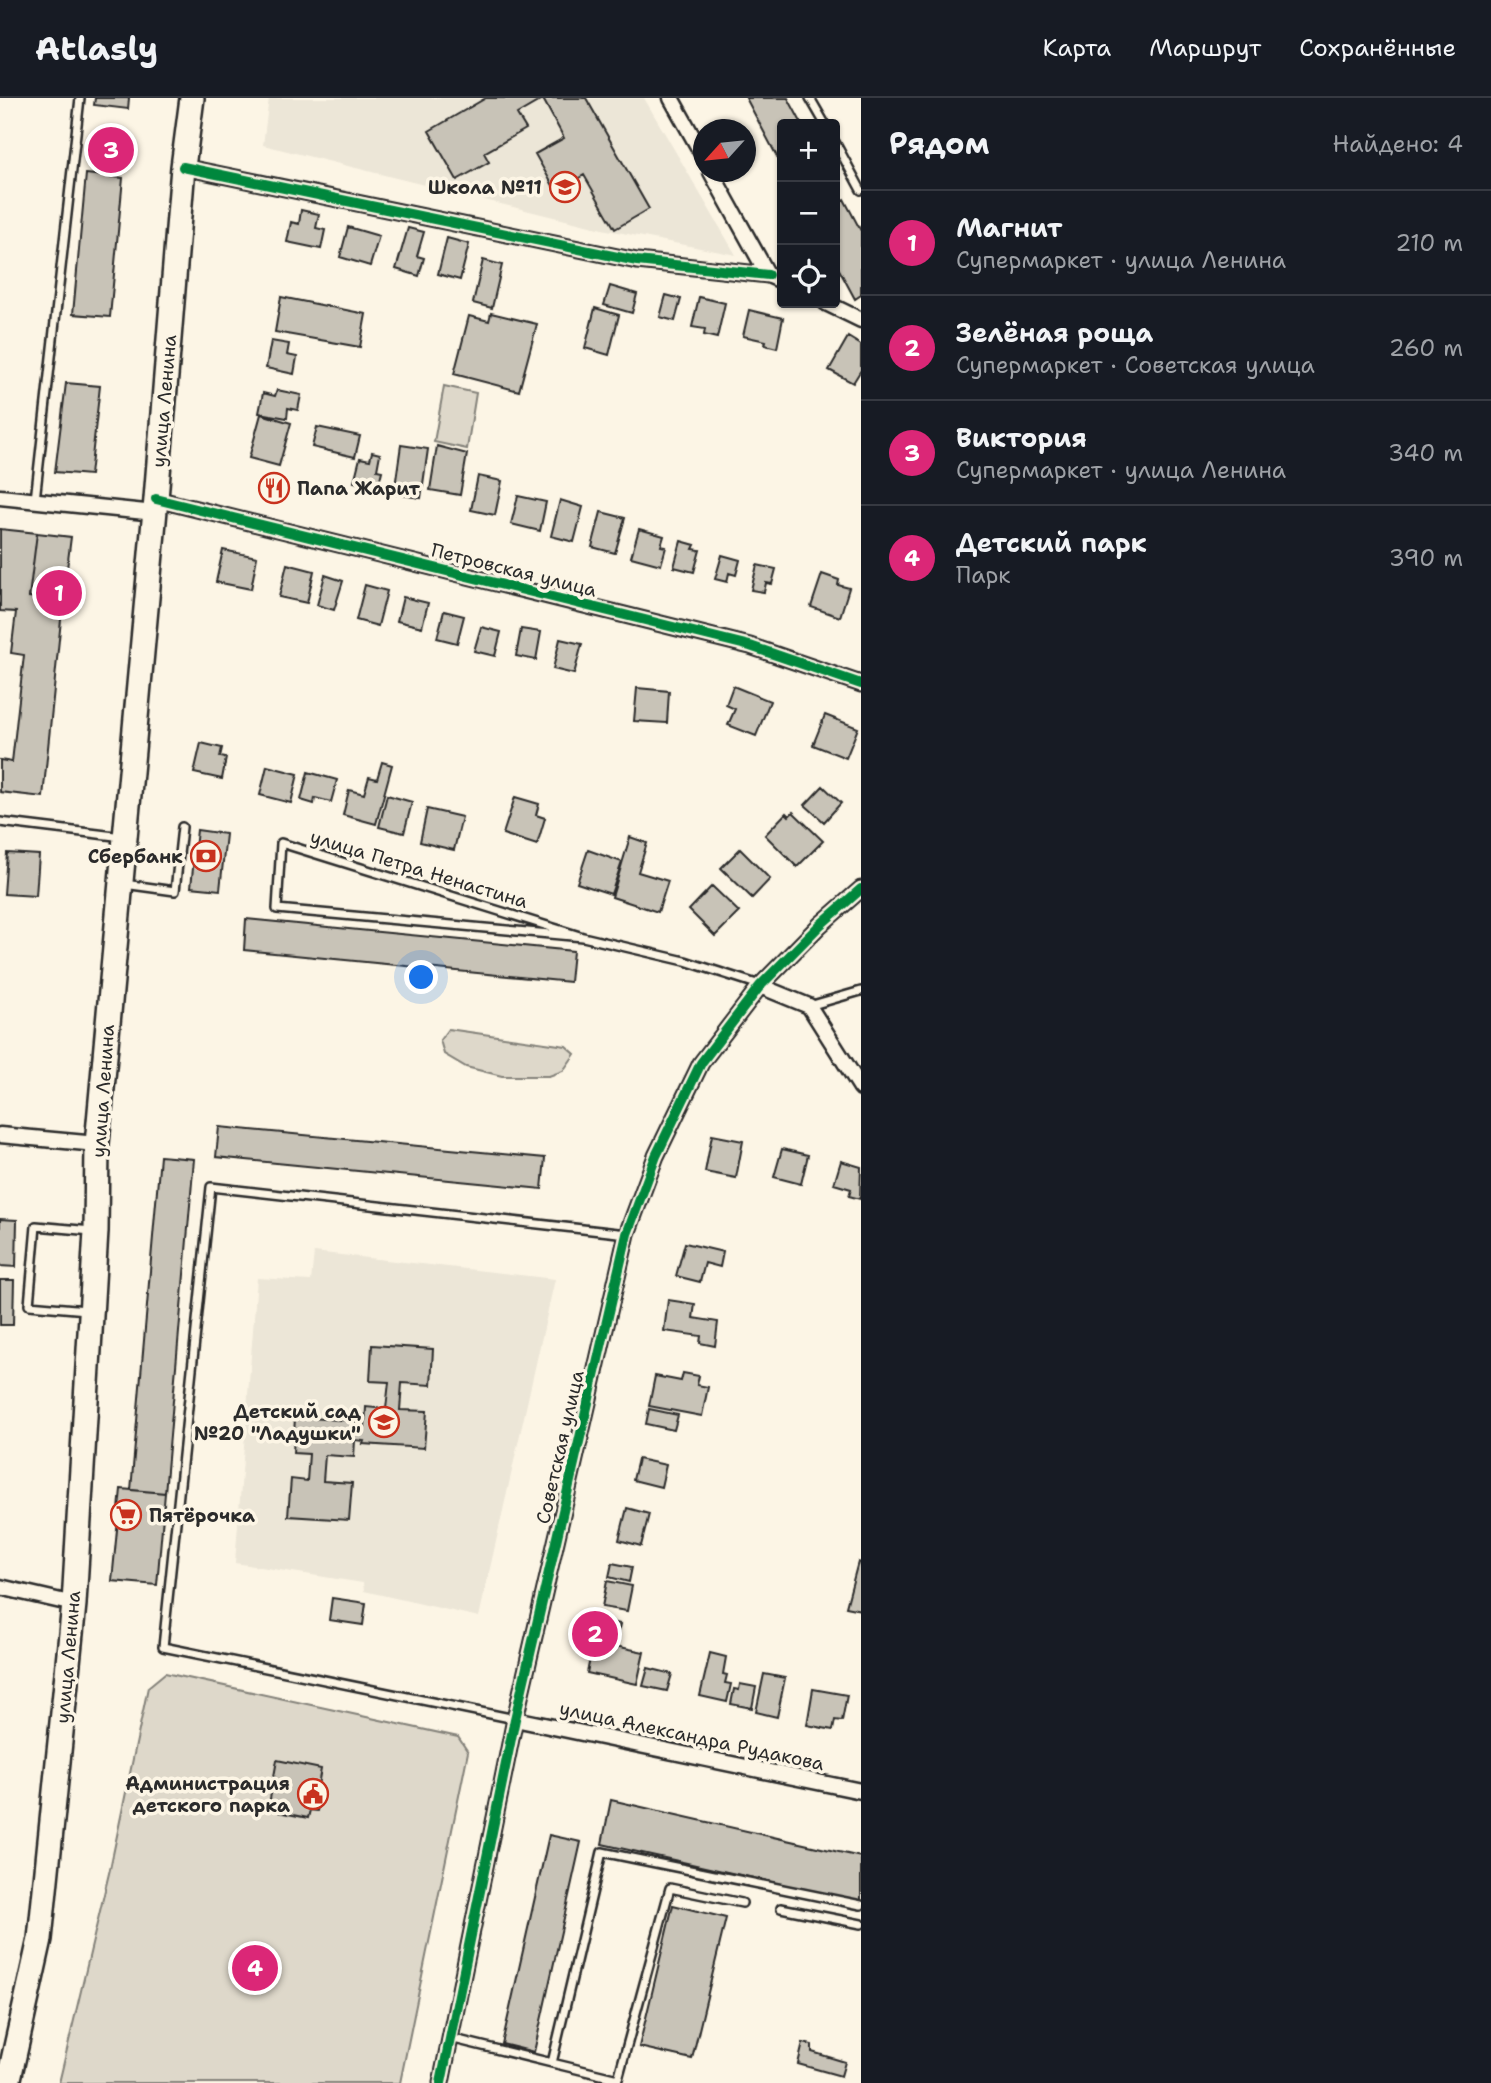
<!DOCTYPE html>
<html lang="ru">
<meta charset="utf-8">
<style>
body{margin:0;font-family:"Shantell Sans",sans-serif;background:#20242c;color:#f1f3f6}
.controls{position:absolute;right:21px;top:21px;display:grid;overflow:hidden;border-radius:7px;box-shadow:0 2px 5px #0004}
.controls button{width:63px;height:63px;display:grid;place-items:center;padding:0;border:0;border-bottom:2px solid #363941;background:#171b24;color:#f1f3f6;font:35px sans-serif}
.compass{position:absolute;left:693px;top:21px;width:63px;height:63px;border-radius:50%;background:#171b24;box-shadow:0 2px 5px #0004;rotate:243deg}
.you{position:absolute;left:422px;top:880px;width:24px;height:24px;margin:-18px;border:5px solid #fff;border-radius:50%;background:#1a73e8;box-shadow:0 0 0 10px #1a73e833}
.badge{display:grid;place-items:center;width:46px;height:46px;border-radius:50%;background:#db2777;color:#fff;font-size:23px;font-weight:700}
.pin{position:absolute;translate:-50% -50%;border:4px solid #fff;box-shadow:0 2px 7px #0006}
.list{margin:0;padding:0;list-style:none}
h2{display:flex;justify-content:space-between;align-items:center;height:91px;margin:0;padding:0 28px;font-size:30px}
h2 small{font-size:23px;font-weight:400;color:#9ea1a6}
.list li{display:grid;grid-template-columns:46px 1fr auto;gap:21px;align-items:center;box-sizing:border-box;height:105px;padding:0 28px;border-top:2px solid #363941}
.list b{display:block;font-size:26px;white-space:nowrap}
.list p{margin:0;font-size:23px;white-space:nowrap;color:#9ea1a6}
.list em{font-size:23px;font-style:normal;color:#9ea1a6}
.icon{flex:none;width:38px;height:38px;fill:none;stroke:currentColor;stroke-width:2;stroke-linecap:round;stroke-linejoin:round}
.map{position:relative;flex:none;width:861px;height:1985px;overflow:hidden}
header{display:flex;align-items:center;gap:42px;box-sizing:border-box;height:98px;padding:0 35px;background:#171b24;border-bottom:2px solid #363941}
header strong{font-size:33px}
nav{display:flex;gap:38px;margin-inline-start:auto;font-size:24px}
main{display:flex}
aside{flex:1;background:#171b24}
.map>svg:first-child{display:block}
</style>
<header>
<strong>Atlasly</strong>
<nav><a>Карта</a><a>Маршрут</a><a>Сохранённые</a></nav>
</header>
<main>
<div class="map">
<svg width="861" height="1985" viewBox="0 0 861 1985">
<rect width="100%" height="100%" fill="#fcf5e5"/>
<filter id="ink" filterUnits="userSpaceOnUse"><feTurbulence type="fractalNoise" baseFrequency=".0143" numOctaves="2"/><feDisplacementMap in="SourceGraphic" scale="14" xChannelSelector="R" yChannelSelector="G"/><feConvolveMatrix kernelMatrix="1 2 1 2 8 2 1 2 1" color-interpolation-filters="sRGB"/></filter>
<g filter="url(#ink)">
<path fill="#ece6d7" d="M269,0h375l92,157 -134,-26 -339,-84z
M314,1154l241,27 -76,338 -115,-26 -1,-8 -128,-20 22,-285 54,3z"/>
<path fill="#ded8ca" stroke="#84827a" stroke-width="2" d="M444,288l32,7 -9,56 -33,-7z
M448,931l118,17 9,8 -12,17 -14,5h-47l-36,-9 -22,-13 -4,-14z
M165,1575l293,64 10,15 -68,331h-341l51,-214 38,-182z"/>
<path fill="#c8c3b7" stroke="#2b2b2b" stroke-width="2" d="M95,0h34l-1,11 -34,-4z
M486,0h100l63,111 -34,20 -31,-54 -28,16 -21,-37 29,-16 -21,-39 -26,15 9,15 -42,24 5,9 -32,18 -28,-49z
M746,0h42l14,26h-20v42z
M98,37l28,2 -3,28 -28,-2z
M86,76l37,4 -13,139 -37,-3z
M844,101l17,32v64l-6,4 -20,-37v-58z
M301,112l18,4 -3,14 9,2 -4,19 -34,-7 4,-20 8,2z
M348,129l31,9 -9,30 -30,-9z
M408,130l16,4 -7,24 7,2 -5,18 -23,-7z
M447,140l22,6 -9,36 -22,-6z
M483,162l19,5 -10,43 -19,-5z
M610,188l27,8 -5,19 -28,-8z
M666,197l15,4 -6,22 -15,-4z
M281,199l85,17 -6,33 -85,-15z
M699,199l26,6 -8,35 -13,-3 1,-6 -13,-2z
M595,210l24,7 -10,40 -24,-7z
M749,212l34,8 -6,30 -12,-3 1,-4 -23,-5z
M491,215l46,11 -18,67 -65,-17 15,-58 20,5z
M848,239l13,8v25l-8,13 -24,-13z
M271,243l18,3 -2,11 10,2 -3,17 -28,-6z
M66,285l34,3 -10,89 -35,-3z
M277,292l24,5 -3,15 -10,-2 -1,10 -28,-5 4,-20 12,3z
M261,316l30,9 -12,43 -30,-8z
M317,329l43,9 -5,21 -43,-10z
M401,347l27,4 -7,49 -27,-4z
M437,348l30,8 -7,41 -30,-5z
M372,354l8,2 -3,16 5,1 -4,16 -24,-5 6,-24 10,2z
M478,378l24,5 -7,34 -24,-5z
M266,382l19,7 -2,8 -20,-7z
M518,398l28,6 -6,29 -29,-7z
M560,402l23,7 -9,35 -23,-6z
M601,414l24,6 -10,35 -23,-6z
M0,431l37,4 -8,64 34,3 -20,197 -43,-5v-32l12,2 12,-107 -13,-2 5,-41 -16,-1z
M639,431l25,7 -3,10 5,1 -5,18 -30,-8z
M37,435l34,4 -8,63 -34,-3z
M681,443l14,4 -2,4 7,1 -6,22 -20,-5z
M223,452l34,7 -6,32 -35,-7z
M722,457l18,5 -4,15 -7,-2 -2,9 -12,-3z
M287,466l27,7 -7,32 -28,-6z
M757,467l19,4 -4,15 -6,-1 -2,9 -13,-2z
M822,476l17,6 -1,5 11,3 -9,29 -29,-10z
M325,477l18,6 -9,29 -17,-5z
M365,487l22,6 -9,35 -22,-6z
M403,499l25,6 -6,24 -25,-6z
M444,513l20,5 -7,27 -20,-5z
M481,529l20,5 -6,24 -21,-5z
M521,531l20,3 -5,28 -20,-4z
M560,541l22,5 -8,30 -21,-5z
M733,588l37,15 -14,35 -28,-11 7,-16 -9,-4z
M637,590l32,3 -2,32 -33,-2z
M825,617l33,13 -12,30 -33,-13z
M201,645l21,5 -2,9 6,1 -4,21 -28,-6z
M382,664l10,3 -16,59 -33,-9 6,-25 15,4 5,-17 8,2z
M267,668l31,8 -7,29 -31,-8z
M308,674l29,8 -6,22 -16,-4 -1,6 -13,-4z
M823,688l18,17 -17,19 -19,-17z
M387,697l25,7 -8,31 -25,-6z
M515,699l24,7 -3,11 9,3 -8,27 -34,-11z
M427,711l35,8 -8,33 -34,-8z
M793,714l30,29 -26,26 -32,-32 21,-22 3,3z
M197,732l29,4 -6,56 -29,-3z
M630,739l17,6 -9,29 30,9 -10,31 -46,-15z
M740,751l30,30 -18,19 -31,-30z
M588,752l34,12 -11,32 -34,-11z
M7,755l32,2 -3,41 -32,-2z
M712,788l27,26 -24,24 -26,-26z
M246,821l327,32 -3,31 -326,-32z
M219,1029l326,31 -3,31 -326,-32z
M712,1037l31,6 -7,37 -31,-6z
M782,1051l26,6 -7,29 -27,-7z
M160,1058l34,3 -29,334 -34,-3z
M841,1063l20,6 -1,32 -11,-3 2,-7 -17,-5z
M0,1121l17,1 -1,47 -16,-1z
M685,1145l38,9 -3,15 -15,-4 -5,19 -24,-6z
M0,1182h14l-1,45h-13z
M668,1202l27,4 -2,14 25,4 -3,24 -15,-3 1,-7 -37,-5z
M372,1247l61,4 -2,36 -29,-2 -2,27 27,1 -3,37 -61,-4 1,-3 -9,-1 -1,17 -29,-2 -2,26 29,2 -3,37 -61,-4 3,-37 16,2 2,-27 -16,-1 2,-36 61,4v5l9,1 1,-20 20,2 3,-27 -19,-1z
M683,1275l16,3 -2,9 11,2 -6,29 -53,-10 6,-30 26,5z
M649,1311l29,6 -4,15 -28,-6z
M638,1361l28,6 -5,22 -28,-7z
M121,1391l44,4 -8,92 -45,-4z
M627,1410l22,6 -8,32 -22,-6z
M858,1464l3,1v47l-15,-3z
M612,1465l20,4 -3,15 -20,-5z
M607,1483l25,5 -5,25 -25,-4z
M332,1500l34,5 -3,22 -34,-5z
M598,1521l22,5 -5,22 29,6 -7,32 -50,-11z
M710,1555l16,4 -3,17 4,1 -2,8 6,1 -4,18 -27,-6z
M648,1570l24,6 -5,17 -24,-5z
M764,1576l21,4 -8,39 -21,-5z
M740,1586l16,3 -4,21 -21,-4 3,-15 5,1z
M813,1591l34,6 -5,26 -7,-1 -2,10 -26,-5z
M277,1662l44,9 -5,27 4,1 -3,14 -7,-1 -2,8 -40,-8z
M611,1702l250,57v45l-259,-58z
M549,1737l32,7 -47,210 -32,-8z
M673,1807l53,13 -34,141 -53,-12z
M803,1945l9,2v7l33,10 -4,14 -43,-12z"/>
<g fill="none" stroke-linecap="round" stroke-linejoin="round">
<g stroke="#2b2b2b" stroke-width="12">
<path id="lane" d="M810,0l15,26
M835,44l26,48
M35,402l45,-402
M0,724l123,15
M124,786l51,7 7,-64
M583,839l-302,-94 -4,66 306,28 102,24 75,24
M809,908l52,-15
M87,1212l-58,-5 7,-79 56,5
M515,1621l-352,-72 48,-460 416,47
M781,1810l80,16
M450,1940l102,25 50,-211 259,53
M552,1965l66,16 52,-191 72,15"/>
</g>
<g stroke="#2b2b2b" stroke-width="19">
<path id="street" d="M671,0l33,59
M183,69l454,94 131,14
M711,74l57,103 14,6
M826,205l35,17
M0,399l155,16
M156,401l594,147 111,38
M760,888l49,20 52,82
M0,1037l97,9
M0,1489l74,17
M515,1621l346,72
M441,1985l74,-364 112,-485 29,-78 45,-93 59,-77 60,-61 41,-36"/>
</g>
<g stroke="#2b2b2b" stroke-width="28">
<path id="primary" d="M8,1985l32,-144 34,-335 22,-373 1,-87 59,-645 27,-332 9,-69"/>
</g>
<use href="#lane" stroke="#fcf5e5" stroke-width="7"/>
<use href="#street" stroke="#fcf5e5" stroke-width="14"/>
<use href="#primary" stroke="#fcf5e5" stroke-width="23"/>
<g stroke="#fcf5e5" stroke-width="15">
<path id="cycleway" d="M183,69l454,94 131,14
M156,401l594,147 111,38
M441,1985l74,-364 112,-485 29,-78 45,-93 59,-77 60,-61 41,-36"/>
</g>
<use href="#cycleway" stroke="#00873e" stroke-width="10"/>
</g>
</g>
<defs>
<g id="school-ring" transform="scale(1.575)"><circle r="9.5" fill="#fcf5e5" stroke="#c8321e" stroke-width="1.5"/><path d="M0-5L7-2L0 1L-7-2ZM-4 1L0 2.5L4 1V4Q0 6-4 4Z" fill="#c8321e"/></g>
<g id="restaurant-ring" transform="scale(1.575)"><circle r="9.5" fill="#fcf5e5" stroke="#c8321e" stroke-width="1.5"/><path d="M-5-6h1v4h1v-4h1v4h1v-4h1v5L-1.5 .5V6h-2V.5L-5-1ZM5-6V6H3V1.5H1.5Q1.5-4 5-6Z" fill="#c8321e"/></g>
<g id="bank-ring" transform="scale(1.575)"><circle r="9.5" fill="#fcf5e5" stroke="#c8321e" stroke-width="1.5"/><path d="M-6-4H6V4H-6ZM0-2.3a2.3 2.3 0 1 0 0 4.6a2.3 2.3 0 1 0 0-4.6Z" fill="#c8321e"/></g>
<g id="supermarket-ring" transform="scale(1.575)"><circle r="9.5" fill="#fcf5e5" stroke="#c8321e" stroke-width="1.5"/><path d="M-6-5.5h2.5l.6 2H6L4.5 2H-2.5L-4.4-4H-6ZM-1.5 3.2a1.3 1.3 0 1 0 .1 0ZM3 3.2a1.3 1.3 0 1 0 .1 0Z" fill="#c8321e"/></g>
<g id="civic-ring" transform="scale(1.575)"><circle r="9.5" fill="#fcf5e5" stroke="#c8321e" stroke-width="1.5"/><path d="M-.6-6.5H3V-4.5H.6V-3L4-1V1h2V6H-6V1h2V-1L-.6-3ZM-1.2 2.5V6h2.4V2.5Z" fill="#c8321e"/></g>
</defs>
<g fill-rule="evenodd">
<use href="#school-ring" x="565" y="89"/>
<use href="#restaurant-ring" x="274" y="390"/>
<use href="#bank-ring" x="206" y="758"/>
<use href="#school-ring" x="384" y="1324"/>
<use href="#supermarket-ring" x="126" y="1417"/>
<use href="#civic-ring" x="313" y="1696"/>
</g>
<g text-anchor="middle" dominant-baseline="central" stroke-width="7" stroke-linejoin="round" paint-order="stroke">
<g font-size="19" font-weight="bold" fill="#2b2b2b" stroke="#fcf5e5" text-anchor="end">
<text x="542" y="89">Школа №11</text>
<text x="297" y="390" text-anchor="start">Папа Жарит</text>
<text x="183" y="758">Сбербанк</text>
<text x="361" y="1313">Детский сад<tspan x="361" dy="22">№20 "Ладушки"</tspan></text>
<text x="149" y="1417" text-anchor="start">Пятёрочка</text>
<text x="290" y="1685">Администрация<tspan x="290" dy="22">детского парка</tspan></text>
</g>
<g font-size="19" fill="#2b2b2b" stroke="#fcf5e5">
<text transform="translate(164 303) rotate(-85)">улица Ленина</text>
<text transform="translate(514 472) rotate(14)">Петровская улица</text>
<text transform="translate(419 771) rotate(17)">улица Петра Ненастина</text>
<text transform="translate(103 993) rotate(-86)">улица Ленина</text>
<text transform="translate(560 1349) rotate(-77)">Советская улица</text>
<text transform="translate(68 1559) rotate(-85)">улица Ленина</text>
<text transform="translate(692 1638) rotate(12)">улица Александра Рудакова</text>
</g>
</g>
</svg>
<div class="controls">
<button>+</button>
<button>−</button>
<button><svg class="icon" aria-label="locate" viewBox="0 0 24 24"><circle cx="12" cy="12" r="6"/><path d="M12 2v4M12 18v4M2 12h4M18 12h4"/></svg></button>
</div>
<svg class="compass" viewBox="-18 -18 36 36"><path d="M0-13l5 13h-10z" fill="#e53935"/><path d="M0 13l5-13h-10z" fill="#9ea1a6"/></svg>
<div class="you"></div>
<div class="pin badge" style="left:59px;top:495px">1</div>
<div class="pin badge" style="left:595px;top:1536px">2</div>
<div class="pin badge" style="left:111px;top:52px">3</div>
<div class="pin badge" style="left:255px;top:1870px">4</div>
</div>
<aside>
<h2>Рядом<small>Найдено: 4</small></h2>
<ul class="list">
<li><span class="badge">1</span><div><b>Магнит</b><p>Супермаркет · улица Ленина</p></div><em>210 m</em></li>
<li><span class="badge">2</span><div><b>Зелёная роща</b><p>Супермаркет · Советская улица</p></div><em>260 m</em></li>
<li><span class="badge">3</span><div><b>Виктория</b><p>Супермаркет · улица Ленина</p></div><em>340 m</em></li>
<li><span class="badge">4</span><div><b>Детский парк</b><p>Парк</p></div><em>390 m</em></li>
</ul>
</aside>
</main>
